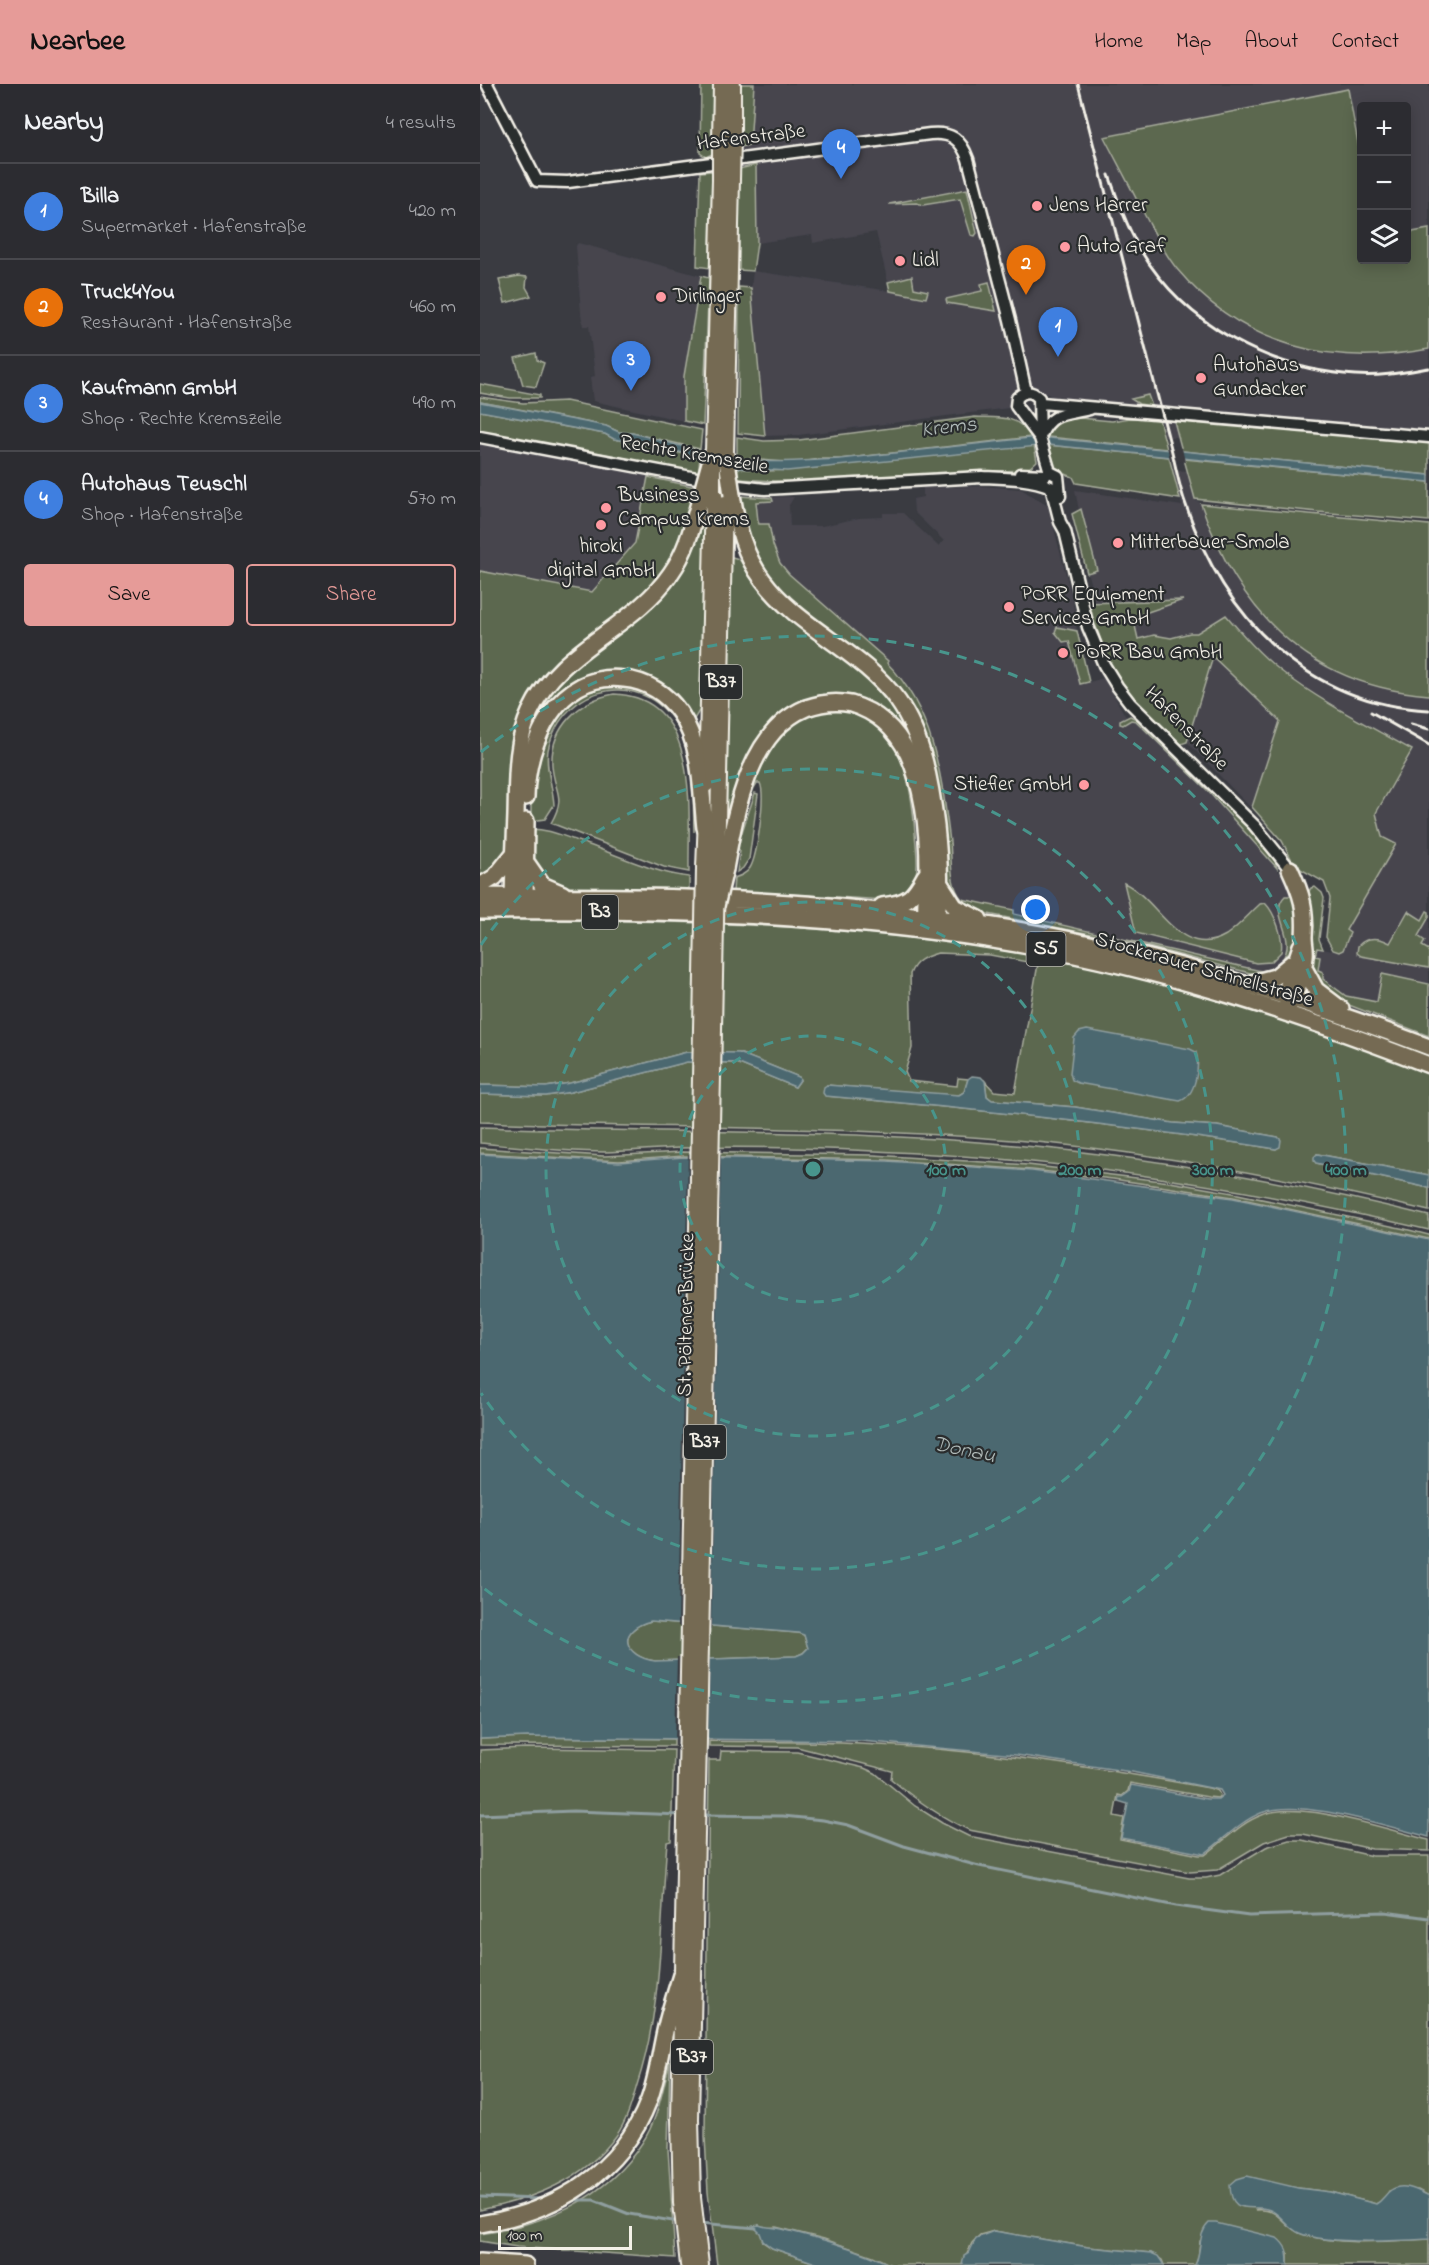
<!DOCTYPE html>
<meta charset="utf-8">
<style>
body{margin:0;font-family:"Indie Flower",sans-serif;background:#343439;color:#f1f3f6}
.controls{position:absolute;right:18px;top:18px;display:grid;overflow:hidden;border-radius:6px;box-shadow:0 3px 15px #0003}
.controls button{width:54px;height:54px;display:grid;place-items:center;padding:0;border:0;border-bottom:2px solid #48484d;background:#2c2c31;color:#f1f3f6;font:30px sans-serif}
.scale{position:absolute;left:18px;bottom:15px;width:134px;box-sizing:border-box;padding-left:6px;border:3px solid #f4f1e8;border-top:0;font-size:16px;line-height:21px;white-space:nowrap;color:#f4f1e8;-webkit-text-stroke:4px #2a2d2e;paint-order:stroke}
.you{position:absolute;left:556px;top:826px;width:21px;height:21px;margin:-15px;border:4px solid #fff;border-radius:50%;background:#1a73e8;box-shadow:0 0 0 9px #1a73e833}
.badge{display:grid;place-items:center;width:39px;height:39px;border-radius:50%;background:#e69b98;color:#fff;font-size:20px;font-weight:700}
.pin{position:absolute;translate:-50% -50px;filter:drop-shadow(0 2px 3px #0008)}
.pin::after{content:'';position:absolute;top:32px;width:21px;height:18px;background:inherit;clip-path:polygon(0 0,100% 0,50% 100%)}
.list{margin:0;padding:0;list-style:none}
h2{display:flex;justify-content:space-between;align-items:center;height:78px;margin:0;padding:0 24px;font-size:26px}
h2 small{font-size:20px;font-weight:400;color:#a6a7ab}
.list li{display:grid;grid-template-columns:39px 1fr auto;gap:18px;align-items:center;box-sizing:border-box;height:96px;padding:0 24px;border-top:2px solid #48484d}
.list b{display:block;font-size:22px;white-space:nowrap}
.list p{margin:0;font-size:20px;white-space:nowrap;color:#a6a7ab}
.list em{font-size:20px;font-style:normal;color:#a6a7ab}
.actions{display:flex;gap:12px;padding:18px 24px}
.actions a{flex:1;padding:14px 0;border:2px solid #e69b98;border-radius:6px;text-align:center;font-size:21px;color:#e69b98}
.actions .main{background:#e69b98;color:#111}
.icon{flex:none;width:33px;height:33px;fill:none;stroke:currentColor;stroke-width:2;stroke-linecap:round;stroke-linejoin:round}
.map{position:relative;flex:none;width:949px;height:2181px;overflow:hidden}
header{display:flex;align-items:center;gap:36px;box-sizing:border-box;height:84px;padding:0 30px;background:#e69b98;color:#111}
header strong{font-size:28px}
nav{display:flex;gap:33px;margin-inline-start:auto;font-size:21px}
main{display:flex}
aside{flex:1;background:#2c2c31}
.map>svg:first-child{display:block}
</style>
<header>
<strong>Nearbee</strong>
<nav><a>Home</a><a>Map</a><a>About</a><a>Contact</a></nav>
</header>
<main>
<aside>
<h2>Nearby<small>4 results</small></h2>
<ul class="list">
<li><span class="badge" style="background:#3f7fe0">1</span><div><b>Billa</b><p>Supermarket · Hafenstraße</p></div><em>420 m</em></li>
<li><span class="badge" style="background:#e8710a">2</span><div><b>Truck4You</b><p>Restaurant · Hafenstraße</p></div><em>460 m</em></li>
<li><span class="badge" style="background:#3f7fe0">3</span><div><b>Kaufmann GmbH</b><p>Shop · Rechte Kremszeile</p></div><em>490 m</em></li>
<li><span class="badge" style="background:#3f7fe0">4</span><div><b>Autohaus Teuschl</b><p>Shop · Hafenstraße</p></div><em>570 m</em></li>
</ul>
<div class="actions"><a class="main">Save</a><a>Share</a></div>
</aside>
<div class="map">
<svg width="949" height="2181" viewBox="0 0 949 2181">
<rect width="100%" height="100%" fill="#3a3b41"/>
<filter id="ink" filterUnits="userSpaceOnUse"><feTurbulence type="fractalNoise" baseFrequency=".0167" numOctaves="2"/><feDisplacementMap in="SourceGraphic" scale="12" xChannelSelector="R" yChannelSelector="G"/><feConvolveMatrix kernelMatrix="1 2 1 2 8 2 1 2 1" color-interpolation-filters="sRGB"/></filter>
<g filter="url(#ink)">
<path fill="#46454e" d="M274,0h675v145l-22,4 -1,-127h-44l-1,53 -14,-70 -243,49 45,86 28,44 37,37 26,17 53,24 25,6 53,4 58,-7v82l-257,-20 7,26h-15l-4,-16 -8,-13 -101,-12 -18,-10h-9l-8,3 -5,6 -2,13 -210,27 -34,1 -14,-148 2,-17 137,20 -14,-59 -63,11 -1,-8 -55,8 -1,-77 -17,3 1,-22 10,-2z
M98,159l123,33 -17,100v45l-91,-20 -3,-24 5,-1 -6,-50h-6l-2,-13 -5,-67z
M0,349l120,20 98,20 -2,14 -27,-6 -39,69 -38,42 -112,-21z
M693,386l15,1 7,28 6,5 12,30 26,51 22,29 28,27 42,28 37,16 41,8 20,2v289l-46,-10 -6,28 -31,-6 -23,-17 1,-6 -7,-3v-22l21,4 7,-5 5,-14 -4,-3 50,-86 -14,-7 -6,-24 -67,-123 -27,-19 -25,-21 -31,-35 -29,18h-7l-19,5 -17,-3 -16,4 -6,-22 49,-17 -90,2v-16l-19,-72 7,-4 -4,-20 107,16z
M501,402l40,3 27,17 25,95 4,30 12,51 15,-4 22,39 -6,4 3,4 8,-5 5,1 47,45 63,66 39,47 9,18 -15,16 10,32 -7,16 -6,6 -10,4h-11l-241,-57v-4l-52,-11 -3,-3 -5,-10 -7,-73 -9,-49 -11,-40 -10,-21 -18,-28 -102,-86 -37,-50 -7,-42h41l-5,8 1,21h32l37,-8 24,-1v-4h20l35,33 6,-5 -30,-29 -1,-13 10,-2v-9z
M733,572l67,65 -29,87 -64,-66z"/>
<path fill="#5c684f" stroke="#a8ac9c" stroke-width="1.5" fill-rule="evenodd" d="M221,0h12l-1,70 -6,3 -6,-4z
M260,0h14l-4,61 -10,2z
M868,5l13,70 1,101h44l1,-27 22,-4v120c-97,18 -186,-2 -252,-80 -14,-17 -24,-39 -35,-59 -12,-24 -25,-48 -38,-73z
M276,81l1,78 -4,28 -14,-1v-101z
M232,87l-2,85v12l-13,-2 3,-94z
M487,105l10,44 -2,3 -4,-1 -11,-36 -37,6 -6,-2 -28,1z
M39,192l8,1 -1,10 5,9 -26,7 -6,-23z
M221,192l8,2 -6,147 -19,-4v-45z
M432,192l2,12 14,3 -2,7 -36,-7 -2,-9z
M509,198l7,29 -49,-8 -1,-4 36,-8 -1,-7z
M259,203l12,1 14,148 -27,-3z
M56,269l1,7 7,3 -8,24 -13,-2 -8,-27z
M0,300l60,11v3h-30l-30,-5z
M668,311l4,11 -13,-2 -8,-5z
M0,313l43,6 43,-2 136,29 -2,19 -68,-16 -13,-1 -13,-6 -103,-20 -23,-4z
M0,327l125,23 9,5 38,7 48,12 -2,15 -98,-20 -120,-20z
M495,333c23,1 43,-3 56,20l-191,22h-21l-23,4 -59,-5v-21l27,4 35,-1z
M600,334l32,3 18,-3 29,1 8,30 -119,-12v-6l7,-9z
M694,337l255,21v33l-247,-24z
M554,361l3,16 -10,9 -145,6 -85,6 -60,-3v-11l32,3 35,-2z
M568,361l121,12 11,42 -104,-16 -3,-6c-21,-8 -19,-10 -25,-32z
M704,375l245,23v39l-111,-9 -123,-13z
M168,393l48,10 -5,32 -23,52 -135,125 -26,157 -6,10 -21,18v-310l112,21 43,-49z
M259,412l33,2 1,3 -17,1 2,19 1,3h10l4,21 7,18 9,11 99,87 -1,2c47,46 55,116 63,179 2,18 -1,43 12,57l52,11v4l247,57c9,-1 16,-4 21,-11 17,-23 -15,-47 3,-64h6c11,9 5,57 -6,67 -9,7 -20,12 -31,11l-128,-33 -148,-29 -8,-2 -20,-16 -39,-178 -129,-121 -31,-43z
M721,420l228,21v170c-119,-9 -190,-82 -228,-191z
M225,423l-3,199 -9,15 -60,-46 -82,29 -31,111 6,-81 24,-49 94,-77z
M601,425l16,61 -10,3 -15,-59z
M252,473l7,2 6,8 3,-1 137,125 27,46 11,46 -58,-81 -80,11 -60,125 -2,-7 7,-273z
M703,516l-50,17 5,22 16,-4 17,3 19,-5h7l29,-18c17,20 34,40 55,56 40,31 87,54 131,79l-36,63 6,24 14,7 -50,86 4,3 -7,17 -4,2 -6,-2 -7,-13 4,-39 -6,-16 -29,-16 -13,-25 -30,-34 28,-86 -67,-64 -26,85 -6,2c-27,-25 -57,-50 -73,-84 -5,-13 -9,-26 -14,-39l-4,-3 -3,-15z
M577,543l20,4 12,51 -9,2 -11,-43 -6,1 -8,-10z
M151,600l34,18 21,32 9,49 -1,49c-1,-33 1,-69 -14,-100 -31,-65 -117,-51 -132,18 -3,19 5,36 6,55l-9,14 -14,2v-30l4,-33 23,-49 33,-23z
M134,610c88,3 74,117 75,178l-25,-5 -113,-44c16,-28 3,-30 1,-58 -2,-37 27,-65 62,-71z
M343,626c8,0 16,-1 23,0 56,7 66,78 69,123 1,15 5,37 -2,51 -6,10 -16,12 -27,16l-153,-9 1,-13c6,-2 12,-4 16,-10 7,-11 16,-73 10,-85h-3l-3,5 -17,46c5,-40 28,-94 64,-116 6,-4 15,-6 22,-8z
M650,632l13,6c22,22 132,123 134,146l-71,-79 -70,-68 -5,-1 -8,5 -3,-1v-3z
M275,709l3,1 -9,65 -6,9 -6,4 3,-21 -3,-4z
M51,745c15,0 27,5 41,10 37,12 80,34 117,38v12l-127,-2c-29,-7 -30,-32 -31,-58z
M644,799c35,16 56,79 102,52 12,-8 23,-21 34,-31l5,-1c10,10 19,35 16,49l-10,10 -15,1 -120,-30z
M835,803l7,6 2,5 -5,41 4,10 -6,-1 -2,8 5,1 -2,13 5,2v7l23,17 31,6 5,-28 47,10v52l-93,-36 -24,-24 -2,-22 4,-28 -5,-35 2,-3z
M928,827l14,9 5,-9 2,1v5l-11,19 7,5 -3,5 7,4v18l-68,-12 -4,-3 1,-7c9,-10 20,-9 32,-3z
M0,835c196,1 394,4 586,43 124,25 244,67 363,110v103l-112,-21 -1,9 113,25v23c-129,-31 -260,-56 -392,-69 -185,-17 -372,-13 -557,-20v-28l66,2 25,-4 116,-30 50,1 58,24 5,-7 -1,-3 -60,-24 -52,-1 -117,31 -24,4 -66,-2zM458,869l52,2 48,9 -23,129 -21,-2 -9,-10 2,15 5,4 83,7 98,16 44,3 61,11 -2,12c-149,-24 -300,-40 -450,-53l1,-11 120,10h12l5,-3 4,-13 -10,-1 -1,8 -48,-5 -4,-9 7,-24 -2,-74c5,-14 15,-17 28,-21z
M0,1043c161,6 324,2 485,14 156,11 312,37 464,75v14c-183,-43 -368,-72 -555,-79 -64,-3 -129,-5 -193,-3 -25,1 -51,3 -76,4 -42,0 -84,-5 -125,-9z
M0,1064l124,8 78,-4 192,3 154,10 142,17 63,11 172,36 24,6v4l-196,-42 -120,-18 -81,-9 -145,-10 -203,-4 -65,5 -139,-8z
M171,1537l147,12 6,2 4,13 -5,5 -7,3 -141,5c-31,-4 -40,-31 -4,-40z
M47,1653l147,2v7l-194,-1v-6z
M229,1657c51,1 101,0 151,3 118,5 234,23 349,44l9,3 2,4 -2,3 -10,-1 -78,-14 -2,8 -6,5 -4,-1 -4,21 10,2 -4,21 79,16h6l4,-3c17,-13 33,-30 53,-37 38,-16 126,15 167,25v11l-57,-2 -69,-15h-14l-25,8 -47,28 -27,2 -221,-42c-29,-13 -53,-30 -78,-51l1,-8 -95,-24 -88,-1z
M47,1664l147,2 -3,91 -4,1c-7,81 -4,164 -30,243 -5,17 -10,36 -21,51 -33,45 -83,63 -136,74v-460z
M241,1667l76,1 67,16 11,5 40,33 27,17 26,13 221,42h17l14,-3 46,-28 23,-7h13l70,16h57v340l-11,-6 -29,1 -6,9 -7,4 -46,-12 -32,-4 -43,22c26,-3 26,17 47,24 37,12 89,7 127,5v26h-141v-12l-88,-12 -2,18 -3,6h-31l-2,-5 -11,-7 -63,-6 -94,-16 -14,4 -8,8 -10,22h-71l-18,-9 -49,-17 -48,-12 -10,1 -7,-3 4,17 9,6 49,17h-104l-9,-73 -3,-55 4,-377h11z
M190,1977l-2,88 7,109 -158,-11 -37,-6v-7c63,-9 126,-35 162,-91 16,-23 21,-55 28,-82z"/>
<path fill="#4b676f" stroke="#8f9e9f" stroke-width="1.5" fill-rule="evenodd" d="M0,318l126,24 13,6 13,1c41,10 83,24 124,28 29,2 55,-1 84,-2l199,-22 390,38v7l-381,-37 -261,26 -50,-3 -72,-20 -51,-9 -9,-5 -125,-23z
M607,946l103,19 6,3c4,14 0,44 -16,49l-102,-18 -6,-3 -2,-7 4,-35 5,-6z
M207,968l52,1 60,24 1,3 -5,7 -58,-24 -50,-1 -116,30 -25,4 -66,-2v-9l66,2 24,-4z
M492,992l9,1 4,4 2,15 5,4 83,7 98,16 44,3 61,11 3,3 -1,7 -4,2c-149,-24 -300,-40 -451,-53l-2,-3 1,-6 3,-2 132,10 5,-3 4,-13z
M0,1070l139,8 65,-5 203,4 145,10 201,27 196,42v597c-42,-10 -129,-40 -168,-24 -20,8 -36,25 -53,38l-4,3 -5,-1 -78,-15 7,-34 -10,-3 1,-4h3l7,-5 2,-7 76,14h11l5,-4 -3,-5 -88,-18 -116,-17 -155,-14 -334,-4 -47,2zM171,1537l147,12 6,2 4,13 -5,5 -7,3 -141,5c-31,-4 -40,-31 -4,-40z
M837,1070l112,21v13l-113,-25 -2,-2v-4z
M767,2092l51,12 32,4 46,12c7,-4 9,-10 15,-14 12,-8 26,0 38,6v43c-32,2 -102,6 -130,-6 -12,-5 -18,-19 -29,-23 -18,-7 -39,8 -40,-25l7,-6z
M729,2139h7l61,15c10,8 11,14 11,27h-93c7,-13 2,-31 14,-42z
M279,2141c8,3 15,2 23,4 37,9 74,19 109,36h-70l-49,-17 -9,-7 -3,-8 -7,-7z
M514,2147l94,16 63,6 7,3 6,9h-202l2,-9 5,-3 7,-15z"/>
<path fill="#3a3b41" d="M687,362l15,2 3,14 -15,-2z
M208,1070h33l-10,475 -33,-3z
M230,1572l-2,87 -33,-1 2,-85z"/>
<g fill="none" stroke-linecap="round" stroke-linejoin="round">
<path stroke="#8f9e9f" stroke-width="3" d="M0,1731l93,-4 109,4
M221,1731l82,1 40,4 25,5 56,21 75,20 197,40 73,10 136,-4 44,6
M0,2113l61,2
M89,2116h25l35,14 50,8
M220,2139l56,5"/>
<g stroke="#f4f1e8" stroke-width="15">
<path id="minor" d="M7,0l50,97 31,1 362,-48c21,-2 31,5 38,25l42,161 16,72
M561,319l388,34
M561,351c11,-24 25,-20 49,-26
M0,353l259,49 26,3 217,-12c23,1 48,1 69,10
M560,354l-24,-32 1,-8c8,-8 15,-7 22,0l1,40 10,34
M570,388l8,4 2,20
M540,390l26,1
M571,403l9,35 5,9 23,96 16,38 13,21 13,17 124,122 36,44"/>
</g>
<g stroke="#f4f1e8" stroke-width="18">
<path id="major" d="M253,56v-56
M240,58l1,-58
M233,368l7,-272
M246,370l6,-275
M226,701l7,-292
M224,784l2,-52
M237,785l8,-374
M208,2181l-7,-62 -2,-84 22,-1090
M221,2181l-8,-68 -2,-78 23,-1090"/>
</g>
<g stroke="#f4f1e8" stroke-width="20">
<path id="highway" d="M252,411c5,30 12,60 31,85 36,49 99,71 135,121 25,35 33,84 38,125 3,29 7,72 -2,100
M46,713c1,-56 32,-126 98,-118 23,2 43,15 56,34 22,33 21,78 25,115
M46,778l16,23 21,9
M245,785c10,-54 23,-137 81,-161 14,-5 31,-7 45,-4 27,8 45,25 57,50 16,35 20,78 20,117 0,17 -5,37 0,54
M459,798l16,25 24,12
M0,802l15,-9 20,-25
M0,812c126,1 254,-1 379,13 77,8 155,18 231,35 116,25 228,61 339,103
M45,821l1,-84
M33,822c0,-30 2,-61 3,-91 1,-34 -1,-71 14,-103 29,-64 103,-83 141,-139 17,-24 23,-53 31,-81
M402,822c26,-3 31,-8 43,-30
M0,827c181,-2 364,3 543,34 139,24 275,69 406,120
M824,884l12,22 25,19
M768,900l27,-7 18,-15
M804,913l17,-51
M809,922c8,-16 15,-32 16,-50 1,-6 -1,-12 -1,-19 2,-29 -2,-42 -14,-68
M0,2140c75,-12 141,-50 169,-124 10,-28 12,-57 20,-85 4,-14 8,-27 12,-40
M0,2178l45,3"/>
</g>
<use href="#minor" stroke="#2a2d2e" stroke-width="10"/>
<use href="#major" stroke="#756b52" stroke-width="14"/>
<use href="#highway" stroke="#756b52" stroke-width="15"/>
<path stroke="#f4f1e8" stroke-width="3" d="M598,0c22,86 44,172 66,259 9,35 18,70 27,105 5,19 8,39 15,57 37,111 120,199 243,205
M629,91c9,26 18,52 32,76 45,75 130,119 215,124 25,2 49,-3 73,-7
M891,628l58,33
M931,640l18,5"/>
<g stroke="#f4f1e8" stroke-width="18" stroke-linecap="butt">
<path id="major-bridge" d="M252,95l1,-39
M240,96v-38
M233,379v30
M221,945l3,-161
M234,945l3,-160"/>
</g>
<g stroke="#f4f1e8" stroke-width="20" stroke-linecap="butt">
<path id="highway-bridge" d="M246,370l6,41
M222,408l11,-40
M236,822l9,-37"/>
</g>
<use href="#major-bridge" stroke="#756b52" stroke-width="14"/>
<use href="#highway-bridge" stroke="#756b52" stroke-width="15"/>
</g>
</g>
<g fill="none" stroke="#48958c" stroke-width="3" stroke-dasharray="10 8">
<circle cx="333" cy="1085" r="133"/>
<circle cx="333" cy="1085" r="267"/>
<path d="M1 861A400 400 0 1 1 1 1309"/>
<path d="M1 668A533 533 0 1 1 1 1502"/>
</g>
<g fill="#ff9aa2" stroke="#2a2d2e" stroke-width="2">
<circle cx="557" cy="122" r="6"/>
<circle cx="585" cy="163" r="6"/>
<circle cx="420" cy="177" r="6"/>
<circle cx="181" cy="213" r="6"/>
<circle cx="721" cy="294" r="6"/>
<circle cx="126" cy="424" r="6"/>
<circle cx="121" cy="441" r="6"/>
<circle cx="638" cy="459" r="6"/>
<circle cx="529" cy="523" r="6"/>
<circle cx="583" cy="569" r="6"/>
<circle cx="604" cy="701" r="6"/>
</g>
<g text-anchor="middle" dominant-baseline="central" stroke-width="4.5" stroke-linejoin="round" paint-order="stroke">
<g fill="#2a2d2e" stroke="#b7b6b0" stroke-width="1.5">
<rect x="220" y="581" width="42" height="34" rx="4.5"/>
<rect x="102" y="811" width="36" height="34" rx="4.5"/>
<rect x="546.5" y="848" width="39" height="34" rx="4.5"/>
<rect x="204" y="1341" width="42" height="34" rx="4.5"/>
<rect x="191" y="1956" width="42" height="34" rx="4.5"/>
</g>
<g font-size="20" font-weight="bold" fill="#f4f1e8">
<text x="241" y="598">B37</text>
<text x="120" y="828">B3</text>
<text x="566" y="865">S5</text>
<text x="225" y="1358">B37</text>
<text x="212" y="1973">B37</text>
</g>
<g font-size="21" fill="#f4f1e8" stroke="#2a2d2e">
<text transform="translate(271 54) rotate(-7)">Hafenstraße</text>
<text transform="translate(214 371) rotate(10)">Rechte Kremszeile</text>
<text transform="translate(706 645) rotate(45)">Hafenstraße</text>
<text transform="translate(724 886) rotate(16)">Stockerauer Schnellstraße</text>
<text transform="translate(207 1231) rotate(-89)">St. Pöltener Brücke</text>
</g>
<g font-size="21" fill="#f4f1e8" stroke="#2a2d2e" text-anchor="start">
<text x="569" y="122">Jens Harrer</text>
<text x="597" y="163">Auto Graf</text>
<text x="432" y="177">Lidl</text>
<text x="193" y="213">Dirlinger</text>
<text x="733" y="282">Autohaus<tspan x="733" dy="24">Gundacker</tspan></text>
<text x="138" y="412">Business<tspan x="138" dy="24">Campus Krems</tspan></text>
<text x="650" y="459">Mitterbauer-Smola</text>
<text x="121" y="463" text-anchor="middle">hiroki<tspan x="121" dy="24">digital GmbH</tspan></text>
<text x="541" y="511">PORR Equipment<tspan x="541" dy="24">Services GmbH</tspan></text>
<text x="595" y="569">PORR Bau GmbH</text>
<text x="592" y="701" text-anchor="end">Stiefler GmbH</text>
</g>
<g font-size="22" font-style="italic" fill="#b0bab8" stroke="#2a2d2e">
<text transform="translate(469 344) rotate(-6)">Krems</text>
<text transform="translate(484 1367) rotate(12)">Donau</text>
</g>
</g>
<circle cx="333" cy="1085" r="9" fill="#48958c" stroke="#2a2d2e" stroke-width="3"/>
<g font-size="18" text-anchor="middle" font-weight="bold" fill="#48958c" stroke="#2a2d2e" stroke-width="4.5" stroke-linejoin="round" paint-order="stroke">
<text x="466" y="1091">100 m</text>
<text x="600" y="1091">200 m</text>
<text x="733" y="1091">300 m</text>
<text x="866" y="1091">400 m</text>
</g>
</svg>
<div class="controls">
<button>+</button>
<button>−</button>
<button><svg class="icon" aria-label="layers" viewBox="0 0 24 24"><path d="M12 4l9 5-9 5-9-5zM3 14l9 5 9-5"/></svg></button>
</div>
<div class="scale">100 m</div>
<div class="you"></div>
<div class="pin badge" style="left:578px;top:273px;background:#3f7fe0">1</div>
<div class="pin badge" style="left:546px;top:211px;background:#e8710a">2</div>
<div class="pin badge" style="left:151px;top:307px;background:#3f7fe0">3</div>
<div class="pin badge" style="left:361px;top:95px;background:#3f7fe0">4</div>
</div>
</main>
